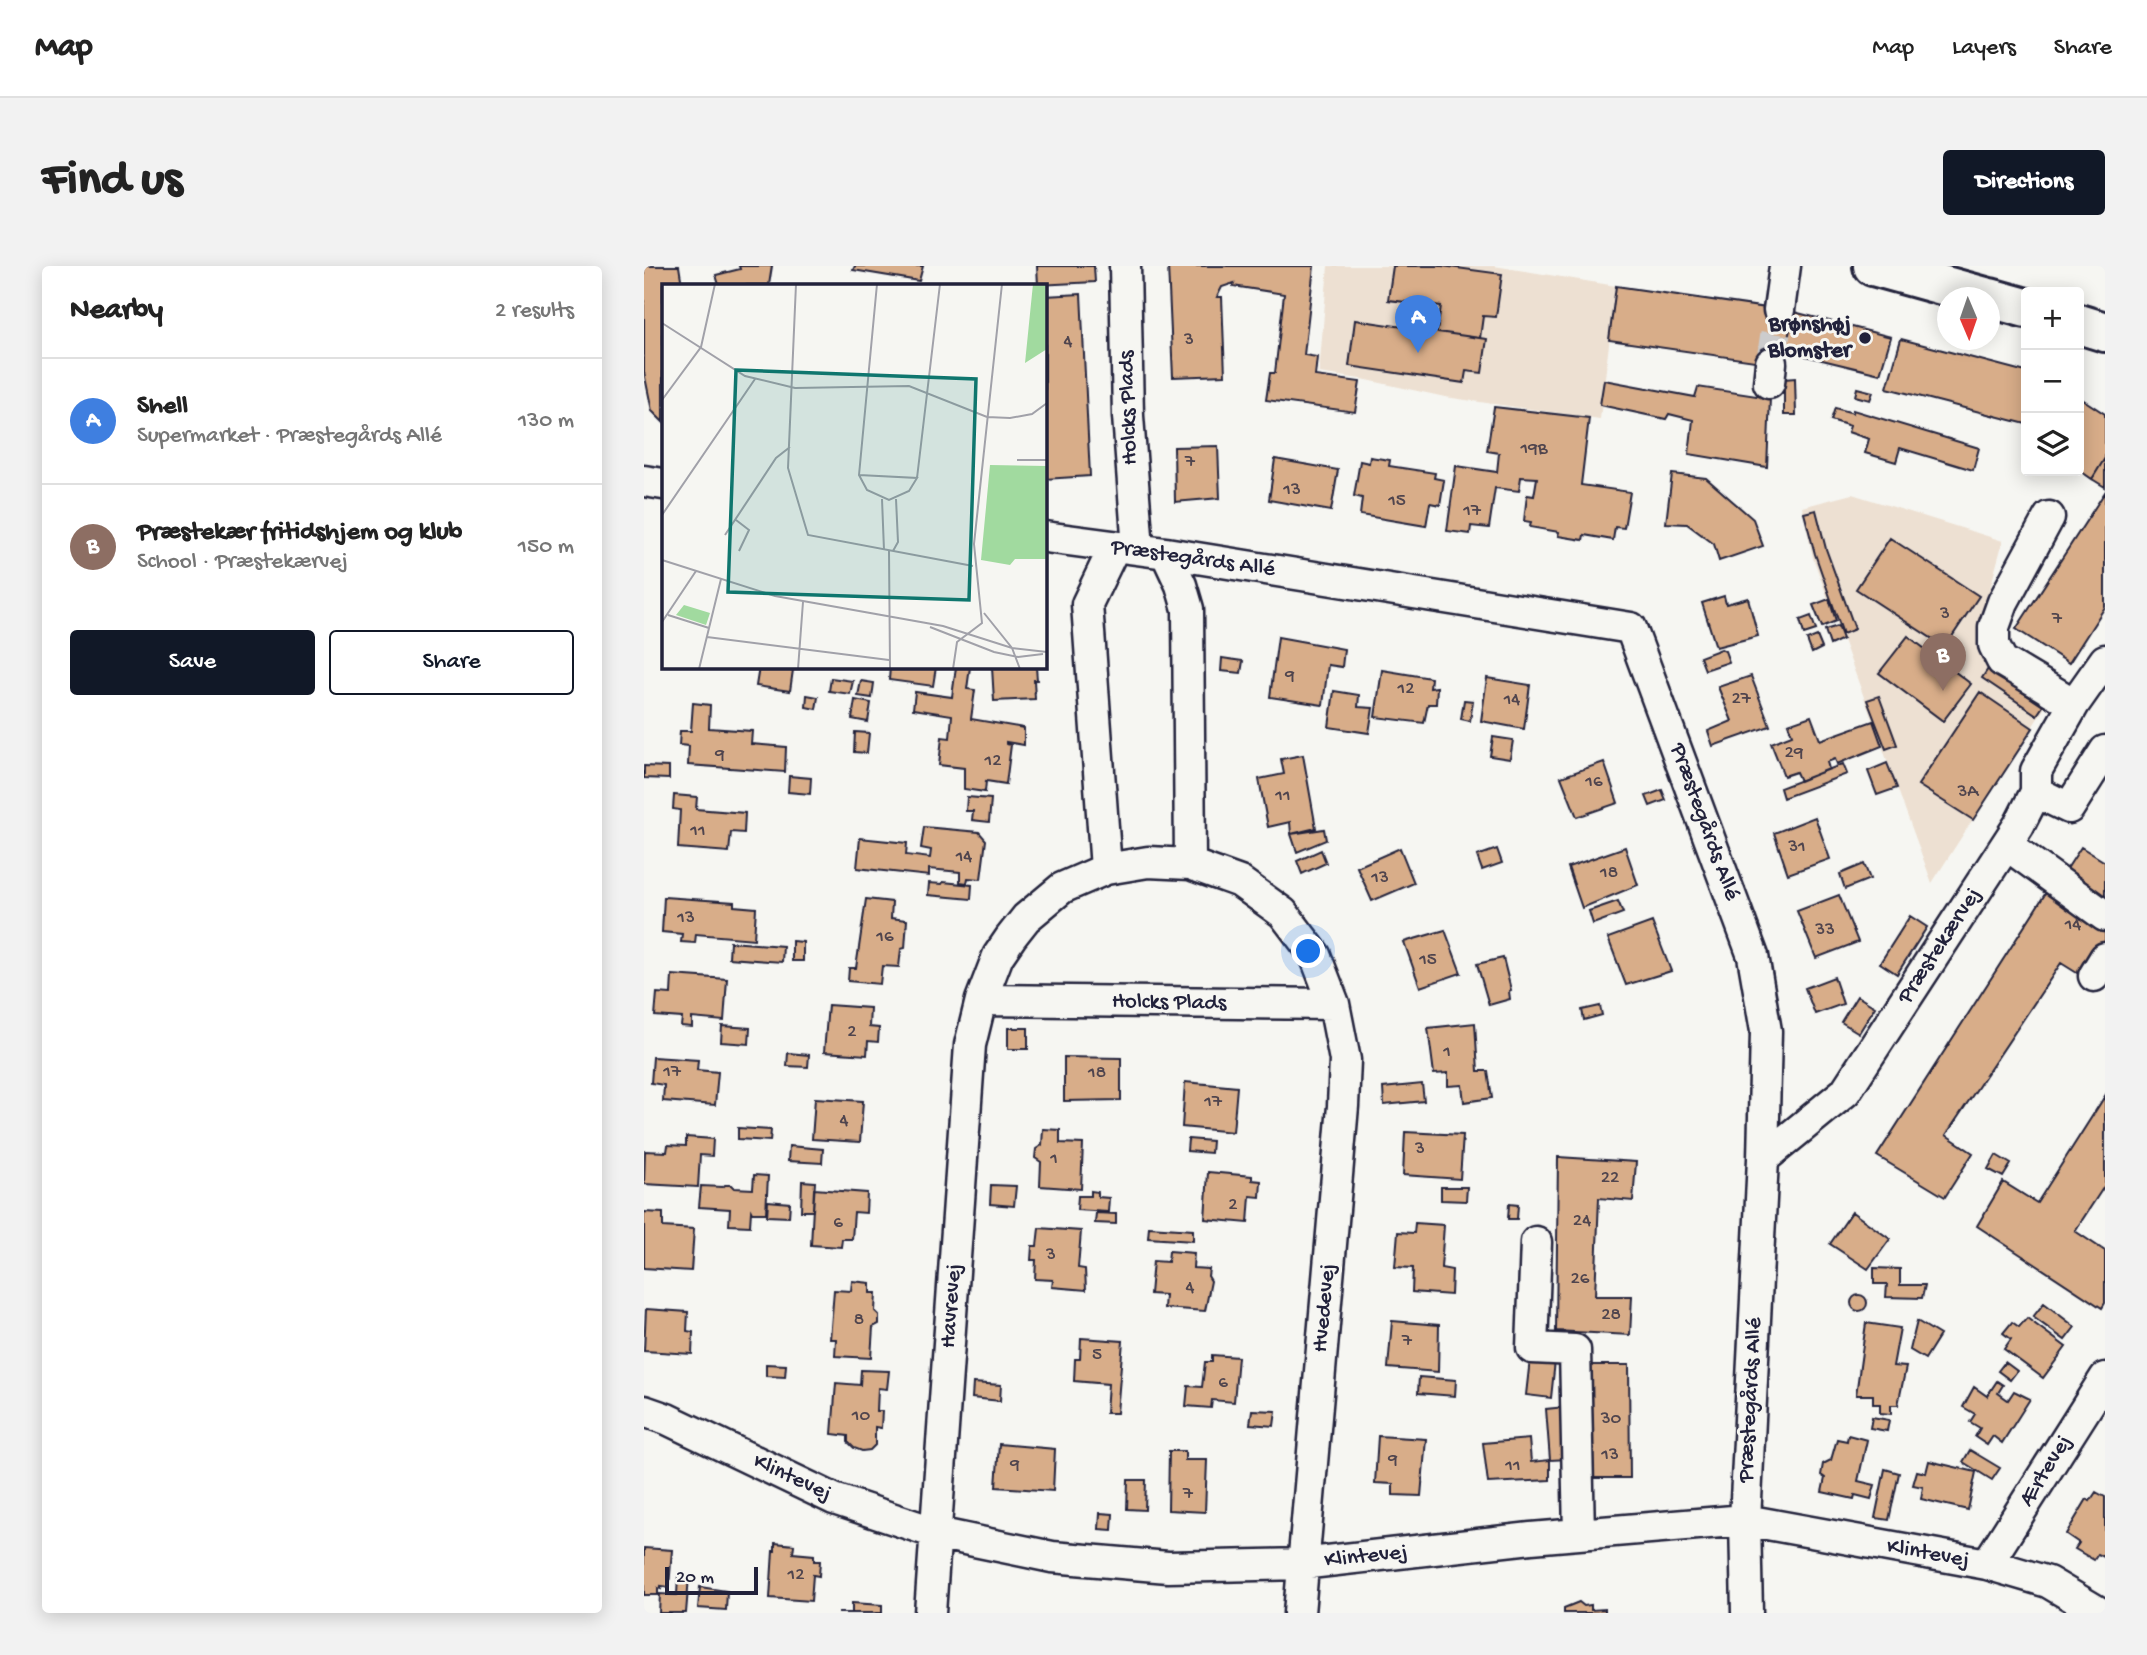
<!DOCTYPE html>
<meta charset="utf-8">
<style>
body{margin:0;font-family:"Gochi Hand",sans-serif;background:#f2f2f2;color:#222}
.controls{position:absolute;right:21px;top:21px;display:grid;overflow:hidden;border-radius:7px;box-shadow:0 4px 18px #0003}
.controls button{width:63px;height:63px;display:grid;place-items:center;padding:0;border:0;border-bottom:2px solid #e0e0e0;background:#fff;color:#222;font:35px sans-serif}
.compass{position:absolute;left:1293px;top:21px;width:63px;height:63px;border-radius:50%;background:#fff;box-shadow:0 4px 18px #0003;rotate:178deg}
.scale{position:absolute;left:21px;bottom:18px;width:93px;box-sizing:border-box;padding-left:7px;border:4px solid #22223b;border-top:0;font-size:19px;line-height:24px;white-space:nowrap;color:#22223b;-webkit-text-stroke:5px #f6f6f2;paint-order:stroke}
.you{position:absolute;left:665px;top:686px;width:24px;height:24px;margin:-18px;border:5px solid #fff;border-radius:50%;background:#1a73e8;box-shadow:0 0 0 10px #1a73e833}
.badge{display:grid;place-items:center;width:46px;height:46px;border-radius:50%;background:#111827;color:#fff;font-size:23px;font-weight:700}
.pin{position:absolute;translate:-50% -58px;filter:drop-shadow(0 2px 4px #0008)}
.pin::after{content:'';position:absolute;top:37px;width:24px;height:21px;background:inherit;clip-path:polygon(0 0,100% 0,50% 100%)}
.list{margin:0;padding:0;list-style:none}
h2{display:flex;justify-content:space-between;align-items:center;height:91px;margin:0;padding:0 28px;font-size:30px}
h2 small{font-size:23px;font-weight:400;color:#767676}
.list li{display:grid;grid-template-columns:46px 1fr auto;gap:21px;align-items:center;box-sizing:border-box;height:126px;padding:0 28px;border-top:2px solid #e0e0e0}
.list b{display:block;font-size:26px;white-space:nowrap}
.list p{margin:0;font-size:23px;white-space:nowrap;color:#767676}
.list em{font-size:23px;font-style:normal;color:#767676}
.actions{display:flex;gap:14px;padding:21px 28px}
.actions a{flex:1;padding:16px 0;border:2px solid #111827;border-radius:7px;text-align:center;font-size:24px;color:#111827}
.actions .main{background:#111827;color:#fff}
.icon{flex:none;width:38px;height:38px;fill:none;stroke:currentColor;stroke-width:2;stroke-linecap:round;stroke-linejoin:round}
.map{position:relative;flex:none;width:1461px;height:1347px;overflow:hidden;border-radius:7px}
header{display:flex;align-items:center;gap:42px;box-sizing:border-box;height:98px;padding:0 35px;background:#fff;border-bottom:2px solid #e0e0e0}
header strong{font-size:33px}
nav{display:flex;gap:38px;margin-inline-start:auto;font-size:24px}
.intro{display:flex;align-items:center;justify-content:space-between;box-sizing:border-box;height:168px;padding:0 42px}
h1{margin:0;font-size:49px}
.button{padding:18px 32px;border-radius:7px;background:#111827;color:#fff;font-size:24px;font-weight:700}
main{display:flex;gap:42px;padding:0 42px}
aside{flex:1;background:#fff;border-radius:7px;box-shadow:0 4px 18px #0003}
.map>svg:first-child{display:block}
</style>
<header>
<strong>Map</strong>
<nav><a>Map</a><a>Layers</a><a>Share</a></nav>
</header>
<div class="intro"><h1>Find us</h1><a class="button">Directions</a></div>
<main>
<aside>
<h2>Nearby<small>2 results</small></h2>
<ul class="list">
<li><span class="badge" style="background:#3f7fe0">A</span><div><b>Shell</b><p>Supermarket · Præstegårds Allé</p></div><em>130 m</em></li>
<li><span class="badge" style="background:#8d6e63">B</span><div><b>Præstekær fritidshjem og klub</b><p>School · Præstekærvej</p></div><em>150 m</em></li>
</ul>
<div class="actions"><a class="main">Save</a><a>Share</a></div>
</aside>
<div class="map">
<svg width="1461" height="1347" viewBox="0 0 1461 1347">
<rect width="100%" height="100%" fill="#f6f6f2"/>
<filter id="ink" filterUnits="userSpaceOnUse"><feTurbulence type="fractalNoise" baseFrequency=".0143" numOctaves="2"/><feDisplacementMap in="SourceGraphic" scale="14" xChannelSelector="R" yChannelSelector="G"/><feConvolveMatrix kernelMatrix="1 2 1 2 8 2 1 2 1" color-interpolation-filters="sRGB"/></filter>
<g filter="url(#ink)">
<path fill="#ede0d2" d="M684,0h166l122,20 -16,133 -155,-22 -78,-17 -48,-7z
M1208,228l151,47 -22,81 66,82 -115,179 -119,-325 -11,-51z"/>
<path fill="#d8ad89" stroke="#22223b" stroke-width="2" d="M0,0h35l3,19h-19v137l-11,-11 -8,-39z
M95,0h33l-3,19h-50l-3,-10 24,-6z
M211,0h68l-4,15 -66,-11z
M393,0h57l1,16 -57,3z
M524,0h146l-10,89 13,2 -2,19 45,6 -5,30 -89,-12 4,-27h5l9,-79 -51,-8 1,-3 -12,4 -5,10h5l3,78 -52,2z
M749,0h49l60,8 -6,43 -13,-1 -3,22 -43,-6 4,-26 -53,-6z
M972,20l178,26 -12,53 -173,-25z
M437,28l9,182 -45,3v-183z
M1150,46l97,25 -11,37 -95,-23z
M711,54l132,19 -5,34 -16,-2 -2,12 -115,-17z
M1257,73l125,33v52l-139,-36z
M1151,112l1,37h-12v-36z
M960,114l91,17 3,-10 72,11 -3,69 -78,-13 4,-34 -24,-6 -3,5 -66,-14z
M1213,122l16,4 -3,8 -15,-4z
M1435,131l26,17v44l-13,21 -13,-9z
M850,141l95,11 -8,67 49,7 -6,36 -9,-1 -2,13 -29,-5 -1,5 -25,-4 1,-4 -29,-5 1,-5 -7,-1 3,-26 7,1 3,-18 -16,-1 -2,14 -24,-3 -6,40 -18,-2 -1,8 -23,-3 9,-65 41,6 2,-19 -12,-2z
M1191,142l18,5v-3l126,38 -6,22 -73,-22 -4,14 -31,-9 4,-14 -21,-7 2,-6 -19,-6z
M574,180l2,52 -45,4 -1,-55z
M726,191l20,3 -1,6 46,7 -1,5 10,2 -4,25 -10,-2 -4,23 -66,-11 2,-17 -8,-2 6,-35 9,2z
M1461,192v29l-13,-8z
M631,193l63,11 -7,41 -62,-11z
M1028,208l34,4 47,41 10,27 -44,15 -5,-17 -27,-20 -21,-1z
M1461,226v115l-36,56 -53,-34z
M1172,244l10,39 29,80 -12,5 -28,-80 -11,-41z
M1246,272l89,58 -34,51 -89,-58z
M1080,330l2,8 22,-6 10,38 -42,11 -14,-44z
M1185,333l7,22 -14,6 -9,-22z
M1167,350l5,14 -12,4 -4,-14z
M1194,360l5,13 -13,6 -5,-15z
M1173,370l5,12 -10,5 -5,-13z
M1264,370l63,48 -28,37 -64,-48z
M634,371l66,12 -2,18 -14,-2 -5,40 -53,-8z
M1077,383l4,2 4,11 -24,8 -5,-13z
M578,392l21,3 -2,12 -20,-2z
M115,401l34,3 -3,21 -34,-5z
M246,401h46l-3,19 -44,-6z
M312,401h14l-3,22 8,1 -4,29 53,9v17l-18,-3v2l5,1 -5,39 -20,-3 -1,11 -21,-3v-21l-25,-3 3,-28 8,1 2,-23 -39,-6 2,-17 37,5z
M348,401h44l1,13h-3l1,19 -41,2z
M1344,403l55,37 -6,9 -55,-37z
M738,404l49,8 -1,10 7,-1 -1,17h-8l-4,19 -49,-6z
M1107,410l19,50 -57,20 -5,-15 24,-10 -14,-34z
M187,412l22,3 -3,13 -21,-3z
M843,412l43,7 -6,44 -43,-8z
M217,415l13,2 -2,15 -14,-2z
M690,425l25,4 -1,12 15,1 -4,25 -40,-6z
M1336,426l53,36 -60,92 -55,-35z
M163,429l11,2 -2,12 -10,-2z
M1235,430l18,49 -11,4 -19,-49z
M211,434l16,3 -3,19 -16,-3z
M820,434l9,1 -3,20 -9,-2z
M49,437l17,2 -1,23 43,3 -1,13 35,3 -1,25 -97,-7 1,-19 -10,-1 1,-14h11z
M1167,450l9,24 53,-19 9,25 -45,18 -2,-5 -8,3 2,7 -29,12 -4,-9 -12,4 -13,-33 21,-8 -4,-11z
M211,466l14,1 -2,20 -13,-1z
M849,471l20,3 -3,19 -20,-3z
M659,489l13,73 -25,6 -1,-12 -22,5 -9,-48 25,-5 -3,-15z
M960,496l14,41 -41,14 -16,-40z
M1243,497l10,25 -20,7 -9,-24z
M1199,498l4,10 -64,24 -3,-10z
M0,500l25,1v12l-25,-1z
M145,510l22,2 -1,16 -22,-2z
M1018,524l4,10 -16,6 -4,-10z
M30,529l23,2 -1,12 49,4 -1,20 -13,-1 -2,20 -51,-4 2,-38 -7,-1z
M323,531l24,2 -2,23 -17,-2 1,-9h-7z
M1171,551l15,42 -42,15 -14,-41z
M280,561l55,5 7,8 -5,39 -13,-1 -1,5 -7,-1v-10l-31,-3v7l-72,-8 3,-30 47,5 -1,12 24,3 1,-8 -10,-2z
M680,563l2,11 -29,12 -6,-18z
M981,581l13,38 -56,23 -14,-41z
M1437,581l24,15v38l-42,-25z
M756,582l14,35 -42,18 -15,-34z
M853,583l5,14 -20,7 -5,-14z
M677,584l5,13 -24,11 -5,-13z
M1220,598l6,15 -25,10 -5,-15z
M299,616l29,3 -1,14 -43,-4 1,-12 13,1z
M1405,622l56,36v23l-20,31 -24,-15 -115,172 27,18 -28,44 -68,-41z
M1195,629l19,47 -42,16 -19,-47z
M20,631l70,5v4l22,2 -2,31 -58,-5 -1,9 -14,-1 1,-8 -20,-2z
M222,633l26,3 -1,16 16,2 -2,28 -4,1 -2,18 -17,-1 -2,18 -32,-3 1,-13h7z
M974,635l5,12 -30,11 -4,-13z
M1266,650l17,11 -30,47 -17,-11z
M1008,656l19,49 -45,14 -18,-47z
M801,664l16,43 -41,14 -16,-45z
M148,675l11,1v19h-11z
M86,676l53,4 -1,16 -53,-4z
M859,692l8,32 -2,1 1,8 -21,6 -12,-41z
M28,709l55,4 -3,42 -32,-3v9l-11,-1 1,-8 -27,-2 2,-23 14,1z
M1190,711l9,27 -28,10 -10,-26z
M1213,730l18,11 -16,26 -18,-11z
M184,739l42,3 -1,19 10,1 -1,14 -10,-1 -1,14 -43,-3z
M956,740l2,9 -18,5 -2,-10z
M831,757l3,48h10l4,27 -28,4 -2,-17 -14,1v-13l-14,1 -6,-46z
M78,760l28,2 -1,16 -28,-2z
M364,762h20v21h-20z
M144,787l21,2 -1,12 -21,-1z
M9,791l45,3 -1,10 21,2 -3,33 -52,-4 1,-16 -13,-2z
M420,791l57,1v42l-57,1z
M541,816l52,5 -4,45 -51,-5z
M778,818l2,17 -40,4 -1,-17z
M1461,830v89l-30,46 30,20v52l-3,5 -125,-82 26,-44 34,21z
M171,832l48,3 -3,41 -48,-3z
M94,862l33,2 -1,11 -32,-2z
M399,863l17,1v13l23,1 -2,45 -41,-3 1,-24 -6,-4 1,-9 6,-4z
M761,866l58,3 -3,44 -57,-4z
M42,871l27,2 -1,17 -12,-1 -2,32 -54,-3 1,-33 22,1 1,-7 18,1z
M544,873l24,2 -1,12 -24,-2z
M145,880l34,3 -1,14 -34,-2z
M1352,889l15,9 -8,13 -15,-8z
M914,891l78,5 -3,39 -34,-3 -4,98h37l-2,39 -74,-4z
M564,906l44,4v4l9,1 -1,16 -10,-1 -2,27 -43,-4z
M110,909l14,1 -2,37h-14l-1,-2 -1,15 -21,-1 1,-16 -31,-2 2,-21 22,1 2,-2h6l3,3 19,1z
M158,915l13,1 -2,29h-12z
M347,919l25,1 -2,20 -24,-2z
M797,921h26l-1,14 -25,-1z
M170,923l53,4 -1,20 -12,-1 -2,27h-10l-1,8 -30,-2z
M447,925l7,1v5l11,1 -1,14 -31,-2 1,-14h13z
M124,935l22,2 -1,14 -22,-1z
M865,938l9,1 -1,14h-9z
M0,946l19,1v14l31,2 -3,42 -47,-3z
M1208,946l38,27 -22,30 -38,-25z
M452,947l20,1v10l-21,-1z
M771,957l29,2 -3,43 11,2 -1,25 -39,-3 1,-24 -18,-1 3,-35 16,1z
M505,961l44,3v11l-45,-3z
M395,962l42,3 -3,37 7,1 1,21 -34,-3 1,-7 -18,-1 1,-19h-5l1,-14h5z
M525,985l25,2 -1,15 16,1 -1,7 3,5 -6,30 -41,-3 1,-13 -15,-1 3,-33 15,1z
M1230,1002l26,1v16h25l-3,13 -36,-1 1,-13h-13z
M208,1015l18,2v10h6l-1,18 4,4v9l-6,3 -2,31 -36,-2 1,-17h-6l4,-49 17,1z
M1207 1037a8 8 0 1 1 16 0a8 8 0 1 1-16 0Z
M1400,1037l31,24 -10,13 -32,-23z
M2,1043l42,3 -1,19 6,1 -1,22 -48,-3z
M1383,1052l39,29 -23,31 -39,-29 7,-10 -8,-6 9,-11 7,5z
M748,1055l47,4 -1,47 -50,-4z
M1273,1055l23,14 -15,24 -15,-9z
M1222,1057l34,5 -7,38 13,1 -8,38h-7v9l-11,-1v-9h-7v-9h-17z
M437,1072l42,3 -6,72h-11l2,-29 -34,-3 1,-22h5z
M568,1089l26,2 -4,45 -22,-2 -1,8 -25,-2 2,-20 14,1 3,-25h7z
M886,1093l25,2 -4,37 -25,-3z
M1361,1096l12,9 -7,9 -12,-9z
M122,1098l20,1 -1,12 -19,-1z
M947,1099h38l1,113h-39z
M217,1104l28,1 -2,18 -9,-1 -1,23h5l-1,17 -6,-1v18l-5,5 -8,1 -8,-3 -6,-6v-6l-16,-2 4,-51 24,2z
M775,1111l37,3 -1,16 -37,-3z
M1353,1115l6,4 -5,8 10,7 6,-9 16,8 -28,44 -9,-7 -6,9 -12,-8 5,-9 -10,-6 5,-8 -12,-7 11,-20 13,9z
M329,1117l28,2 -1,16 -28,-3z
M921,1141l4,52 -19,1 -4,-51z
M608,1144l24,1 -2,15 -24,-2z
M1228,1151l17,3 -2,11 -17,-3z
M1204,1169l19,5 -9,41 17,4 -4,14 -16,-4 -1,4 -32,-7 3,-14 -4,-3 2,-11 8,-4 6,-21 10,2z
M734,1170l48,3 -5,57 -28,-1v-11l-18,-1z
M885,1173l2,23 19,-2v20l-62,3 -5,-40z
M355,1178l56,5 -2,42 -57,-4z
M1326,1184l30,18 -8,12 -29,-18z
M525,1185h16v9h22l-2,52 -37,-2z
M1285,1195l47,11 -8,38 -47,-11 2,-12 -10,-2 4,-14 9,2z
M1241,1203l14,4 -10,47 -14,-2z
M484,1214h18l-1,30 -18,-1z
M1452,1226l9,5v59l-1,1 -6,-3 -4,6 -19,-11 4,-6 -13,-9 21,-35 3,2z
M456,1247l13,1 -1,16 -13,-1z
M131,1277l19,2 -1,8 21,2v6h6l-1,15 -6,-1 -2,26 -41,-3 3,-47h2z
M0,1282l28,2 -3,37 -8,-1v3l-3,-1v7h-14z
M34,1310l11,1 -3,36h-27l1,-19 17,1z
M56,1321l27,4 -1,19 -28,-2z
M935,1336l5,4 7,-1v5l14,-1v4h-41v-5z
M208,1337l30,2v8h-44h14z"/>
<g fill="none" stroke-linecap="round" stroke-linejoin="round">
<path stroke="#cccccd" stroke-width="30" stroke-dasharray="30 15" stroke-linecap="butt" d="M1127,97l8,-53"/>
<g stroke="#22223b" stroke-width="35">
<path id="minor" d="M481,0l3,150 10,133
M1135,44l6,-44
M1125,117l2,-20
M0,215l19,3
M1405,251l-46,85 -9,25v18l8,16 72,43
M401,271l121,16 465,75 122,328 13,75 -3,128 -18,361 2,93
M522,287l15,32 7,24 2,255
M1392,526l33,16 36,-57
M1363,579l98,71
M462,603l-19,-265 27,-56
M1450,710l11,-18
M1119,893l82,-67 174,-267 17,-33v-21l38,-67 31,-44
M892,976l-4,106 43,2 4,184
M0,1145l23,8 167,80 102,34 116,24 116,10 133,-3 230,-26 214,-18 242,44 61,18 52,31
M1343,1298l118,-186
M286,1347l40,-568 11,-45
M655,1347l44,-507 2,-46 -11,-56 -19,-49 -32,-42 -43,-31 -50,-18 -42,-2 -42,7 -44,19 -36,30 -15,19 -13,19 -17,44 353,4"/>
</g>
<g stroke="#22223b" stroke-width="44">
<path id="major" d="M1229,0l116,32
M1346,32l36,10
M1435,58l26,8"/>
</g>
<use href="#minor" stroke="#f6f6f2" stroke-width="30"/>
<use href="#major" stroke="#f6f6f2" stroke-width="38"/>
</g>
</g>
<circle fill="#22223b" stroke="#f6f6f2" stroke-width="2.5" cx="1221" cy="72" r="7"/>
<g text-anchor="middle" dominant-baseline="central" stroke-width="6" stroke-linejoin="round" paint-order="stroke">
<g font-size="19" fill="#50454e">
<text x="545" y="74">3</text>
<text x="424" y="76">4</text>
<text x="890" y="183">19B</text>
<text x="546" y="196">7</text>
<text x="648" y="224">13</text>
<text x="753" y="235">15</text>
<text x="828" y="245">17</text>
<text x="1301" y="348">3</text>
<text x="1413" y="353">7</text>
<text x="646" y="410">9</text>
<text x="762" y="423">12</text>
<text x="1097" y="433">27</text>
<text x="868" y="434">14</text>
<text x="1150" y="487">29</text>
<text x="76" y="489">9</text>
<text x="349" y="495">12</text>
<text x="950" y="516">16</text>
<text x="1324" y="526">3A</text>
<text x="639" y="530">11</text>
<text x="54" y="565">11</text>
<text x="1153" y="581">31</text>
<text x="320" y="591">14</text>
<text x="965" y="607">18</text>
<text x="736" y="612">13</text>
<text x="42" y="652">13</text>
<text x="1429" y="659">14</text>
<text x="1181" y="664">33</text>
<text x="241" y="671">16</text>
<text x="784" y="694">15</text>
<text x="208" y="766">2</text>
<text x="803" y="786">1</text>
<text x="28" y="806">17</text>
<text x="453" y="807">18</text>
<text x="569" y="836">17</text>
<text x="200" y="855">4</text>
<text x="776" y="883">3</text>
<text x="410" y="893">1</text>
<text x="966" y="912">22</text>
<text x="589" y="939">2</text>
<text x="938" y="955">24</text>
<text x="194" y="957">6</text>
<text x="407" y="989">3</text>
<text x="936" y="1013">26</text>
<text x="546" y="1022">4</text>
<text x="967" y="1049">28</text>
<text x="215" y="1054">8</text>
<text x="763" y="1075">7</text>
<text x="453" y="1089">5</text>
<text x="579" y="1117">6</text>
<text x="217" y="1150">10</text>
<text x="967" y="1153">30</text>
<text x="966" y="1189">13</text>
<text x="749" y="1194">9</text>
<text x="371" y="1199">9</text>
<text x="869" y="1200">11</text>
<text x="544" y="1228">7</text>
<text x="152" y="1309">12</text>
</g>
<g font-size="23" font-weight="bold" fill="#22223b" stroke="#f6f6f2" text-anchor="end">
<text x="1207" y="59">Brønshøj<tspan x="1207" dy="26">Blomster</tspan></text>
</g>
<g font-size="23" fill="#22223b" stroke="#f6f6f2">
<text transform="translate(485 142) rotate(-92)">Holcks Plads</text>
<text transform="translate(549 293) rotate(8)">Præstegårds Allé</text>
<text transform="translate(1060 556) rotate(70)">Præstegårds Allé</text>
<text transform="translate(1296 680) rotate(-57)">Præstekærvej</text>
<text transform="translate(525 737) rotate(1)">Holcks Plads</text>
<text transform="translate(308 1040) rotate(-86)">Havrevej</text>
<text transform="translate(681 1042) rotate(-85)">Hvedevej</text>
<text transform="translate(1107 1134) rotate(-87)">Præstegårds Allé</text>
<text transform="translate(1402 1205) rotate(-58)">Ærtevej</text>
<text transform="translate(148 1212) rotate(25)">Klintevej</text>
<text transform="translate(1284 1288) rotate(10)">Klintevej</text>
<text transform="translate(722 1291) rotate(-6)">Klintevej</text>
</g>
</g>
<g transform="translate(18 18)">
<rect width="385" height="385" fill="#f6f6f2"/>
<path d="M371,0h14v65l-22,14zM328,181l57,1v93h-32l-5,6 -29,-5zM22,321l26,8 -4,12 -30,-10z" fill="#a1da9f"/>
<path fill="none" stroke="#a1a1a9" stroke-width="2" d="M134,0l-8,184 20,67 165,31M0,39l83,53 50,12 114,-2 78,31 23,1 22,-4 15,-11M0,116l39,-53 14,-63M355,176h30M197,191l58,3 -8,13 -20,9 -22,-10 -8,-15 18,-191M255,194l23,-194M220,215l2,51M0,231l93,-136M74,236l13,10 -10,21M63,251l51,-77 14,-11M227,267l1,118M231,267l5,-9 -2,-43M0,276l113,36 168,30 69,22 35,4M322,329l28,35 8,21M6,331l41,13M0,338l34,-51M268,343l64,25 24,5 25,-3M45,353l182,23M37,385l22,-90M136,385l5,-67M291,385l4,-27 25,-19 -8,-79 28,-260"/>
<path fill="#0f766e" fill-opacity="0.15" stroke="#0f766e" stroke-width="3.5" d="M74,86l240,9 -7,221 -241,-8z"/>
<rect width="385" height="385" fill="none" stroke="#22223b" stroke-width="3.5"/>
</g>
</svg>
<div class="controls">
<button>+</button>
<button>−</button>
<button><svg class="icon" aria-label="layers" viewBox="0 0 24 24"><path d="M12 4l9 5-9 5-9-5zM3 14l9 5 9-5"/></svg></button>
</div>
<svg class="compass" viewBox="-18 -18 36 36"><path d="M0-13l5 13h-10z" fill="#e53935"/><path d="M0 13l5-13h-10z" fill="#767676"/></svg>
<div class="scale">20 m</div>
<div class="you"></div>
<div class="pin badge" style="left:774px;top:87px;background:#3f7fe0">A</div>
<div class="pin badge" style="left:1299px;top:425px;background:#8d6e63">B</div>
</div>
</main>
